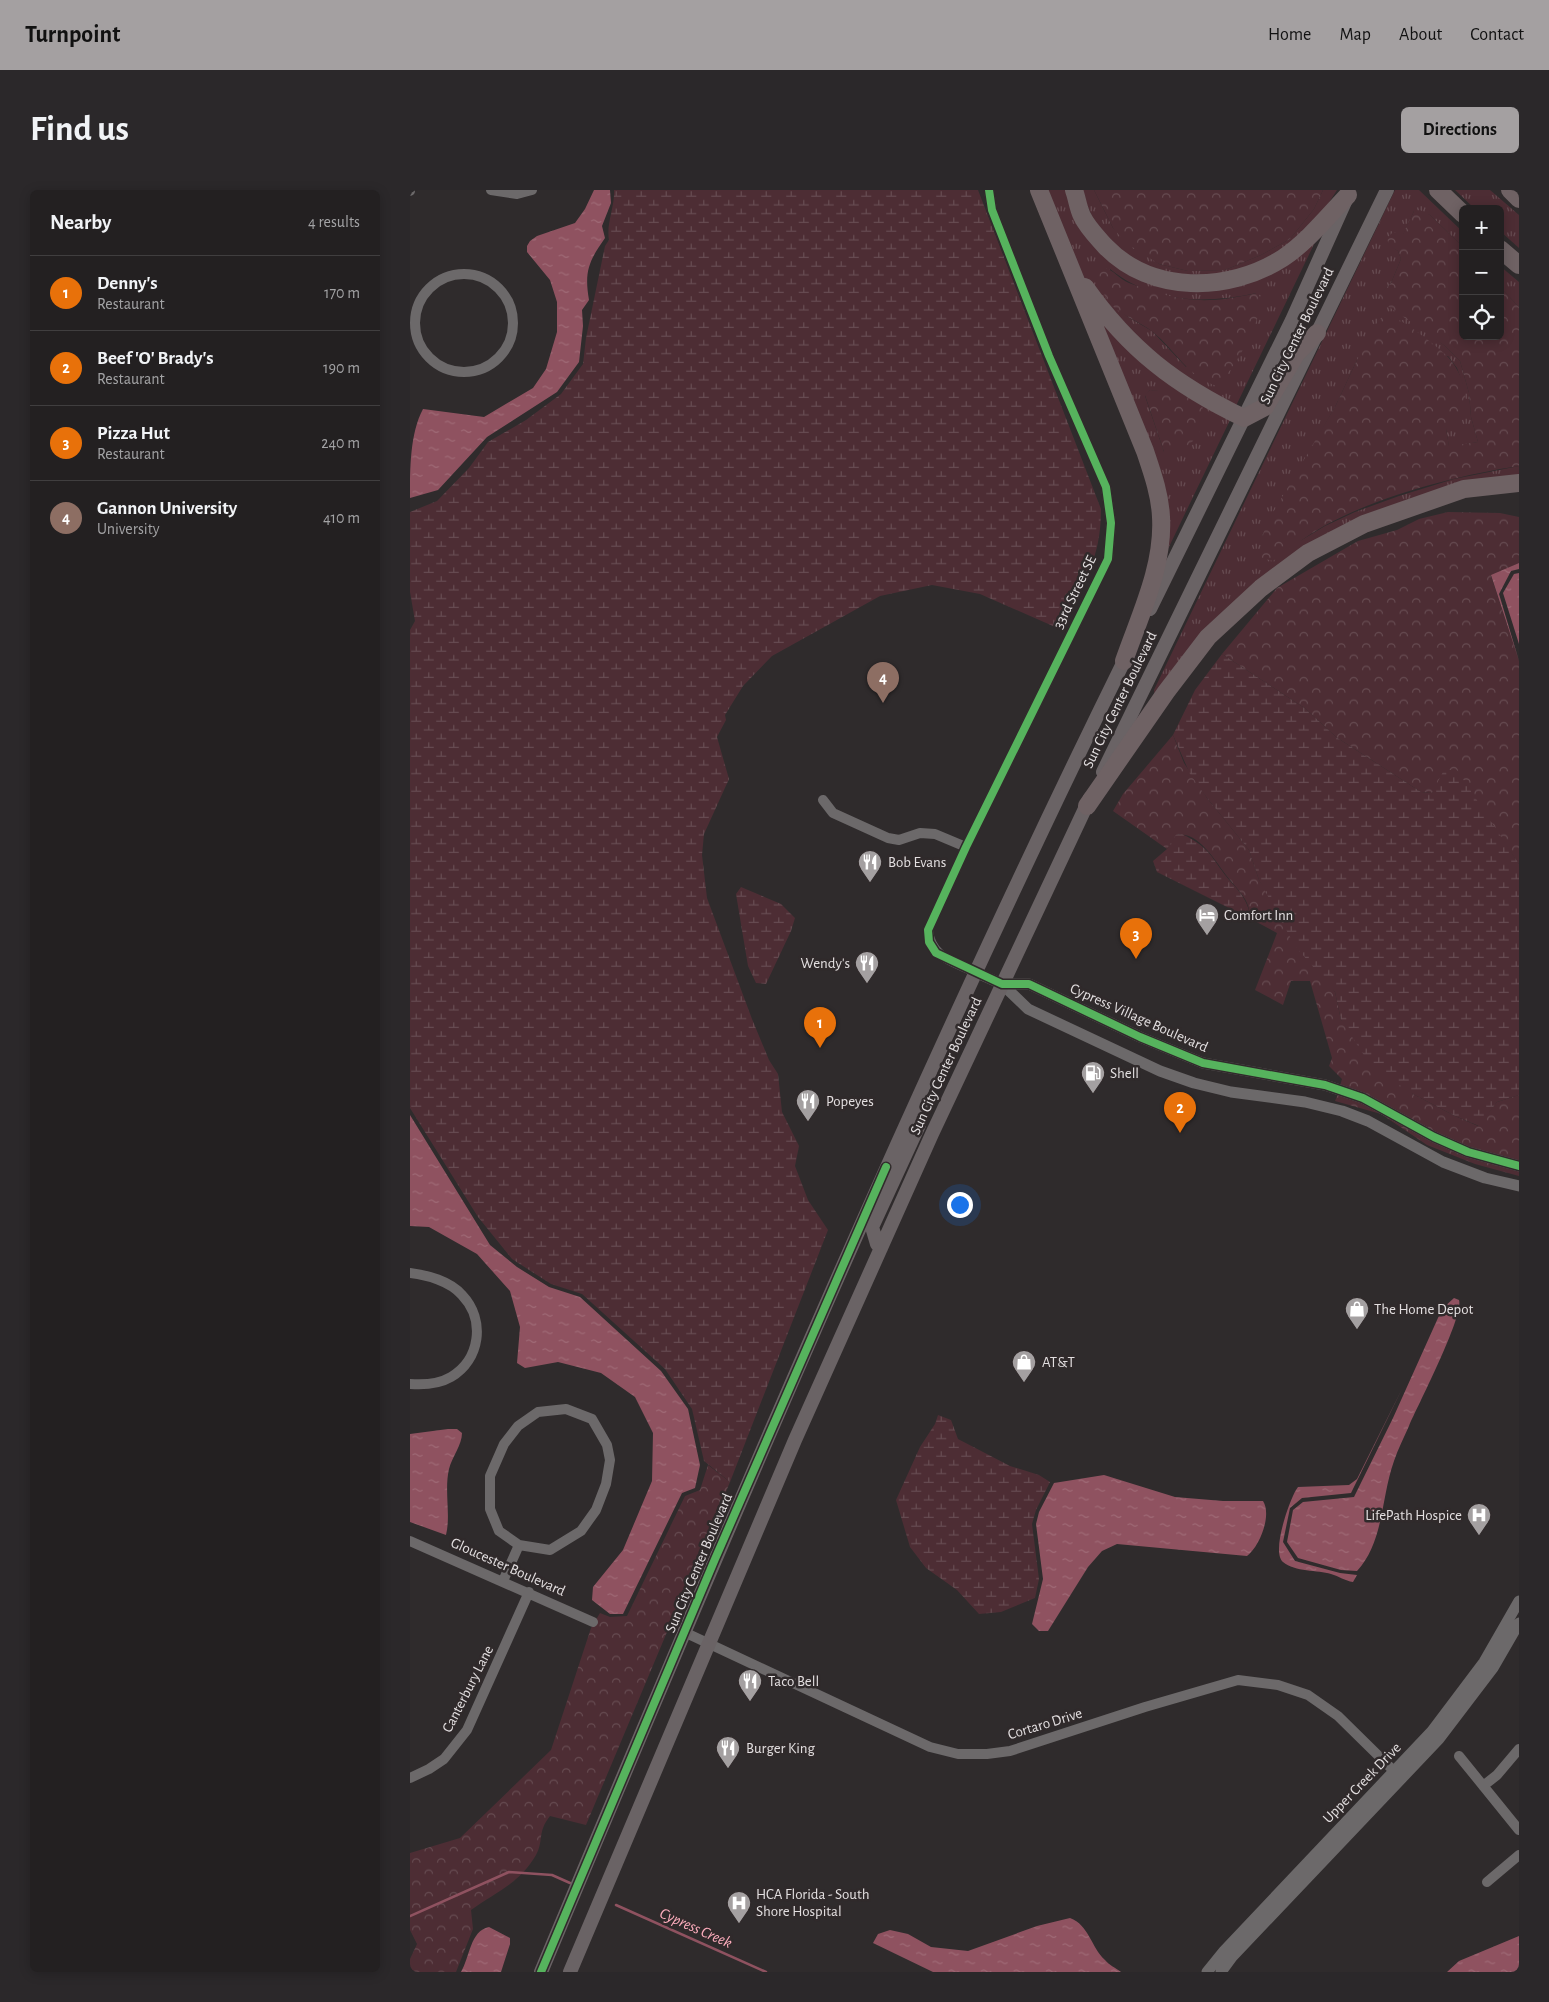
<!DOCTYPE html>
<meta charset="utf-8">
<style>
body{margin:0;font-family:"Alegreya Sans",sans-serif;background:#2b282a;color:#f1f3f6}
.controls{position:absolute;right:15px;top:15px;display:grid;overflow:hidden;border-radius:8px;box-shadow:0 2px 12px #0003}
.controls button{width:45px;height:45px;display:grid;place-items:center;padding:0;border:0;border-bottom:1px solid #403e3f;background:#232021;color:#f1f3f6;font:25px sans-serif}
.you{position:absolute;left:549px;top:1014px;width:18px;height:18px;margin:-12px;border:4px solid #fff;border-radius:50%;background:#1a73e8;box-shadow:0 0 0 8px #1a73e833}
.badge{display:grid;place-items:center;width:32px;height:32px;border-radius:50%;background:#a4a0a1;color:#fff;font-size:16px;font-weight:700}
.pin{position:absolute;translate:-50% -41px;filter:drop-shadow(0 1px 2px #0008)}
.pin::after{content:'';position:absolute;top:26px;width:18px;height:15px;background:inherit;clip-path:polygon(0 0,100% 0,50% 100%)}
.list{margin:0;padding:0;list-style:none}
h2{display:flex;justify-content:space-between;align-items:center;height:65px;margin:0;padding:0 20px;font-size:21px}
h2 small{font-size:16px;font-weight:400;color:#a3a3a5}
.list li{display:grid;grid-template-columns:32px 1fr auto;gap:15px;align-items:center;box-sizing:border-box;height:75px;padding:0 20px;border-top:1px solid #403e3f}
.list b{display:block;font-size:19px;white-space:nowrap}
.list p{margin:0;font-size:16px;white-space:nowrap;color:#a3a3a5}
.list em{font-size:16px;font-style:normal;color:#a3a3a5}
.icon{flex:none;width:28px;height:28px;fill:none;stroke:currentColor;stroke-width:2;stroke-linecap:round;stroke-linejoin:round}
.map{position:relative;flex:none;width:1109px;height:1782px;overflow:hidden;border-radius:8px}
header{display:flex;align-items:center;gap:30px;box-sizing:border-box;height:70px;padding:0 25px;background:#a4a0a1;color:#111}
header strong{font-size:24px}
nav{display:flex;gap:28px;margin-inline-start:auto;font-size:18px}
.intro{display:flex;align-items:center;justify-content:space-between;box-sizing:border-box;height:120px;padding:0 30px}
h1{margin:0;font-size:35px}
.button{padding:12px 22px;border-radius:8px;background:#a4a0a1;color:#111;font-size:18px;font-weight:700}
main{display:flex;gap:30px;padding:0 30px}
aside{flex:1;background:#232021;border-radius:8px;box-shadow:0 2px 12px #0003}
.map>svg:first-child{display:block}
</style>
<header>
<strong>Turnpoint</strong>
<nav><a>Home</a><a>Map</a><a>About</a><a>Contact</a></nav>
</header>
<div class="intro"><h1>Find us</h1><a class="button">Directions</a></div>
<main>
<aside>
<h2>Nearby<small>4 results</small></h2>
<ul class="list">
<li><span class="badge" style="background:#e8710a">1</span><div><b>Denny's</b><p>Restaurant</p></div><em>170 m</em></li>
<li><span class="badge" style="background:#e8710a">2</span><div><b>Beef 'O' Brady's</b><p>Restaurant</p></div><em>190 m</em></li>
<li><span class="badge" style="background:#e8710a">3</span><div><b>Pizza Hut</b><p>Restaurant</p></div><em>240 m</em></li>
<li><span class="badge" style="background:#8d6e63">4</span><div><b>Gannon University</b><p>University</p></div><em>410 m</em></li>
</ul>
</aside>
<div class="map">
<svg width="1109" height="1782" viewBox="0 0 1109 1782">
<defs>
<pattern id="grass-tufts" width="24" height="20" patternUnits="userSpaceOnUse" patternTransform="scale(1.25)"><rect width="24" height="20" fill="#4d2d34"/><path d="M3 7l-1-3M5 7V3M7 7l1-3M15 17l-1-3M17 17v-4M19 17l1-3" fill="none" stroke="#664b51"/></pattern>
<pattern id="forest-crowns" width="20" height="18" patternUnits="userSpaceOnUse" patternTransform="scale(1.25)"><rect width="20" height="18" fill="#4d2d34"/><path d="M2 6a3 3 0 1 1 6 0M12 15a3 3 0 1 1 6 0" fill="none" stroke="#664b51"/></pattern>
<pattern id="wetland-marsh" width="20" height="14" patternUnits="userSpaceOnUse" patternTransform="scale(1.25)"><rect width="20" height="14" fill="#4d2d34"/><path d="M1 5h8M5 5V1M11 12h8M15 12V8" fill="none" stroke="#664b51"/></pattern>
<pattern id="water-ripples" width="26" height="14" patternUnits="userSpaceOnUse" patternTransform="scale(1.25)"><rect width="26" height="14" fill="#8f5260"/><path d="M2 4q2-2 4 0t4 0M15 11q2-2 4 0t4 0" fill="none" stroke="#9f6a76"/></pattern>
</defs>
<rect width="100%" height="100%" fill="#2f2b2c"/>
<path fill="url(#grass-tufts)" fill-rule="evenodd" d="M633,0h27l35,63 97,34 115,-49 -83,172 -66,-40 -84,-92zM700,79c44,35 94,35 147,24l-71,74 -34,-36 -24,-14 -19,-15z
M671,0h13l19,38 46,36 29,7 37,-1 36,-15 29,-16 24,-30 9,-19h14l-23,36 -58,41 -66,12 -59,-16 -36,-39z
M985,0h24l44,42v15l-33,-32 -16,-4 -11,24 -14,10 9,6 3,8 -10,24 -11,12 65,51 15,15 9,32 2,24 7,25 -29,5 -3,-18 17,-44 -6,-17 -9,-12 -91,4 -21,45 -74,131 38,5 25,-15 30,-14 44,-16 55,-17 65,-13v12l-190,59 -174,159 -1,-6z
M1045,0h35l29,25v33l-19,-17v-22h-25z
M1090,76l19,16v25l-19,-20z
M680,112l141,116 -64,133 -2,-17zM740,200l35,4 -21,58 -19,-56z"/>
<path fill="url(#forest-crowns)" d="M684,0h229l-9,19 -24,30 -29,16 -36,15 -37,1 -29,-7 -33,-21 -13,-15z
M1010,20l10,5 33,32v89h37v-49l19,20v159c-61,9 -141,30 -195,60 -18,10 -34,23 -51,35l-11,-3v-22l9,-20 65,-111 21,-45 21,-39 6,-6c3,1 8,1 11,3 9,3 46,31 53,39 18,19 29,61 -2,72l3,17 29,-4 -7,-25 -2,-24 -9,-32 -15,-15 -63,-44 -3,-7 12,-12 10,-24 -3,-8 -9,-5 -2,-8 6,-6 10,2 11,-23z
M693,77c11,3 16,12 26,16 51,19 75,22 128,10l7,9c-12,31 -24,60 -47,84 -30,-10 -41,-35 -64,-54 -14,-11 -34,-17 -45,-31 -6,-8 -8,-19 -9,-29z
M740,200c14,1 34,0 46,9 14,10 7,32 -3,42 -8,8 -18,10 -29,11l-19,-57z
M1038,322l52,1 19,4v46l-28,13 28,85v203l-34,-49 -51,-24 -2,2 -11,-1 -85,-55 -30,-28 -84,-55 55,-66 81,-47 39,-11 22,-11z
M763,545l11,28 23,35 42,52 10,30 76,112 6,28 72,74 42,22 23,10 19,-24 22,-7v67c-28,-8 -55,-16 -81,-28 -35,-17 -60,-35 -98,-48l2,-7 -13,-13 3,-8 -22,-77h-19l-8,24 -28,-15 22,-57 -26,-14c-1,-5 -2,-11 -4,-16 -4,-9 -10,-14 -16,-22 -13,-14 -31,-51 -54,-46l-10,14 -54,-38 10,-17z
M928,904c63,21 114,63 181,76v6l-44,-12 -48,-19 -46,-31 -46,-13z
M298,1275l22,17 -144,343 -36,-9c-13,16 -6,25 -14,39 -16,28 -40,37 -65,55l2,19 -17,43h-46v-13l7,-15 -7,-14v-77l50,-15 91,-88 40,-122 9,-15 10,4 17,-1 58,-120 15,-6z"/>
<path fill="url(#wetland-marsh)" d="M204,0h364l123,319c0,53 -19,74 -39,121l-82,-36 -48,-9 -52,11 -108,60 -29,30 -18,29 1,5 -9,17 12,42 -25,55 -2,21 5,43 45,121 17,41 9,14 4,38 17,34 -4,20 13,34 20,30 -98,252 -26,-21 -12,-52 -27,-40 -83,-75 -31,-10 -39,-25 -34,-42 -68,-109v-478l5,-9 -5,-29v-80l27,-11 32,-33 19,-26 38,-22 35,-26 22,-30 3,-26 19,-92 4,-6c-3,-17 6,-33 5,-50z
M812,464l84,55 30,28 85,55 11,1 12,-23h13l62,94v231l-22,7 -18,24 -24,-10 -42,-22 -42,-28 -30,-46 -6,-28 -40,-46 -36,-66 -10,-30 -42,-52 -17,-24 -17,-39 22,-45z
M772,644c31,15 29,25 49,48 11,12 17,20 20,37l-94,-47 -4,-11 14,-12 9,-14z
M331,697l40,17 14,14 -4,13 -25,53 -10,-1 -8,-17 -12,-72z
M528,1225l13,5 7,19 52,27 29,9 11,7 -14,28 -4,14 7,55 -4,19 -34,14 -22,2 -22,-24 -31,-22 -16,-21 -14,-47 24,-53 15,-23z"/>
<path fill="url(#water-ripples)" d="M184,0h16l1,13 -9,23 3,12c-16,23 -21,33 -16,62l-7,10 1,16 -4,36 -22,30 -70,45 -49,53 -28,8c0,-29 0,-65 13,-89l61,8 49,-29 13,-19 11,-37v-30l-7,-22 -23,-28v-6l3,-5 7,-5 38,-13 10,-14z
M1109,373v6l-8,2 -12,23 20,67 -28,-86z
M1109,383v71l-16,-51 11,-19z
M0,925l80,130 27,22 32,20 31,10 81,74 27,38 12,56 -5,23 -13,5 -59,121h-13l-18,-14 1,-13 30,-37 29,-69 1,-48 -18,-36 -34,-24 -43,-11 -33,6 -8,-5 3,-36 -10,-36 -33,-37 -48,-27 -19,-1z
M1044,1108l5,2c5,16 -41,105 -50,126 -5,11 -11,23 -15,35 -13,36 -10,81 -37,110l-16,-1 -43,-12 -11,-16 6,-32 10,-8 51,-5 39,-79 49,-109z
M992,1199l-51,104 -49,5 -12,10 -7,34 12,19 45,12 17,2 -4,7c-8,-1 -14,-6 -22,-8 -13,-4 -36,-2 -48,-12 -12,-10 6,-60 13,-72l2,-3 51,-2 8,-6z
M38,1239h9l5,4c0,12 -10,24 -13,36 -5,22 2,46 -3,66l-36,-13v-88z
M694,1285l71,22 48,4h40c9,14 -3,45 -16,55l-130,-12 -15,7 -14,16 -40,64h-9l-7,-7 11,-45 -7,-55 3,-12 15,-29z
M660,1728c19,7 21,29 35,42 4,5 11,8 16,12h-188l-60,-29 5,-9 12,-4 18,4 23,13 37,4 69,-25z
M79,1737l21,11v6l-9,28h-40c9,-15 9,-41 28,-45z
M1109,1746v36h-72l12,-11z"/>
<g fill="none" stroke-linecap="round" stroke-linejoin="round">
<path stroke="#8f5260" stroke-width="2.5" d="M206,1715l150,67
M0,1726l99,-44 43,3 18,8"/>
<path stroke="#6c696a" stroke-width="10" d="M81,0l26,4 15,-4
M0,1v-1
M5 133a49 49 0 1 1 98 0a49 49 0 1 1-98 0Z
M413,610l10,13 55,25 11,2 21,-7 15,1 31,13
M565,782c-22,-11 -44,-14 -47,-42l38,-83 142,-288 3,-36 -5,-36 -57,-131 -57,-146 -3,-20
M0,1083c17,2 40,8 52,22 24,25 18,65 -11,82 -12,7 -28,8 -41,7
M156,1219l26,10 15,26 3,15 -4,24 -10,26 -15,21 -31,19 -31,-5 -20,-14 -9,-22v-33l14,-32 14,-18 20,-14z
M0,1351l183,81
M93,1391l16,-36
M274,1442l246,115 28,7h29l23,-3 135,-44 93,-27 40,5 30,10 30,21 60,59
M1049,1566l60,74
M0,1588l19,-9 15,-10 23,-29 62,-138
M1073,1596l14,-11 22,-26
M1077,1692l32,-27"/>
<path stroke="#6c696a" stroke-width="11" d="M565,782l27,12h27l111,53 63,26 122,22 38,13 71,39 34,15 51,14
M592,794l26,25 132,62 34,12 37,9 74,10 37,9 26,10 75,41 42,16 34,8
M797,1782l17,-21 208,-220 52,-69 35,-61
M811,1782l11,-15 207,-218 54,-71 26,-45"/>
<path stroke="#6a6365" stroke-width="14" d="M740,419l142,-289 53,-118
M693,582l284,-582
M471,1058l-4,-4 -5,-17 47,-102 2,-26
M131,1782c186,-444 374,-887 587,-1319
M160,1782l225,-532 137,-306 158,-336"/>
<path stroke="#6f6264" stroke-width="18" d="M629,0l106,261c7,21 15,43 16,66 3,49 -21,98 -37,144
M664,0c3,8 4,18 8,26 5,11 15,21 23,30 46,48 123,47 178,12 24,-16 45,-42 65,-63
M1028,0l25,24
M1100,0l9,9
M1090,59l19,16
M675,97c44,62 90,98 159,131l21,-11 31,-53 21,-21
M677,616l79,-114 42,-55 53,-49 47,-35 56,-29 100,-35 55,-6"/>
<g stroke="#302a2b" stroke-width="11">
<path id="cycleway" d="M579,0l3,20 57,146 57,131 5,36 -3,36 -142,288 -38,83 1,12 7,11 66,31h27l111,53 63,26 122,22 38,13 71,39 34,15 51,14
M131,1782l174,-413 171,-392"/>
</g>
<use href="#cycleway" stroke="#56b35d" stroke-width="8"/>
</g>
<defs>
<g id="restaurant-pin" transform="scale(1.25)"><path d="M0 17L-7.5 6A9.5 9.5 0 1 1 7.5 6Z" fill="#a4a0a1" stroke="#302a2b"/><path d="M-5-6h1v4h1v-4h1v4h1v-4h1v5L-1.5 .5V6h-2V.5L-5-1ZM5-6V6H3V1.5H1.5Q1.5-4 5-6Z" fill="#fff"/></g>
<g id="hotel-pin" transform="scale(1.25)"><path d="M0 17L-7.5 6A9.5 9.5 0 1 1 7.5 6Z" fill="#a4a0a1" stroke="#302a2b"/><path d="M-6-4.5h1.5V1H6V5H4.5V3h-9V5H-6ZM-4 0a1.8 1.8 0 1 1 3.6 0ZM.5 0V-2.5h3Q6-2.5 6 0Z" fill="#fff"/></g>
<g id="fuel-pin" transform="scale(1.25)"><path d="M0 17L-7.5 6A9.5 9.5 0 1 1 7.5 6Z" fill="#a4a0a1" stroke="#302a2b"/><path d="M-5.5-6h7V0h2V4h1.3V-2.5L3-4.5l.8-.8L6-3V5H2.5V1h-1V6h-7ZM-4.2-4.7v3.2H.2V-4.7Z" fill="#fff"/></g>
<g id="shop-pin" transform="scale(1.25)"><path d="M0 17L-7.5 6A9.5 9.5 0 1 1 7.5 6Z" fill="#a4a0a1" stroke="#302a2b"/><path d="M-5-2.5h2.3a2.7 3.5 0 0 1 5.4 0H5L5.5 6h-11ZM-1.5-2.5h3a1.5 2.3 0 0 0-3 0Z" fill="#fff"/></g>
<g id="hospital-pin" transform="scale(1.25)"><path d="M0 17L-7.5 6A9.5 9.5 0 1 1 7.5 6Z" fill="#a4a0a1" stroke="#302a2b"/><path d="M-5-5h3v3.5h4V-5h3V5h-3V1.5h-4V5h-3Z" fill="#fff"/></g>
</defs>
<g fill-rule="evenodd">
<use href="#restaurant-pin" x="460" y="672"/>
<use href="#hotel-pin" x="797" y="725"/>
<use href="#restaurant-pin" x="457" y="773"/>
<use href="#fuel-pin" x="683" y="883"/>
<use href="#restaurant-pin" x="398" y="911"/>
<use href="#shop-pin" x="947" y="1119"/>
<use href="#shop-pin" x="614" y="1172"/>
<use href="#hospital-pin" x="1069" y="1325"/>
<use href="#restaurant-pin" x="340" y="1491"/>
<use href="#restaurant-pin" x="318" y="1558"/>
<use href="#hospital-pin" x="329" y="1713"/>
</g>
<g text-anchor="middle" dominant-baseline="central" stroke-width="5" stroke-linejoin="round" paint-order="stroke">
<g font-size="15" fill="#e3dfe0" stroke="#302a2b">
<text transform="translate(887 146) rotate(-64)">Sun City Center Boulevard</text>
<text transform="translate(665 402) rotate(-64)">33rd Street SE</text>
<text transform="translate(710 510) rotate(-64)">Sun City Center Boulevard</text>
<text transform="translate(729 828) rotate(24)">Cypress Village Boulevard</text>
<text transform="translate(536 876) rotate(-65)">Sun City Center Boulevard</text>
<text transform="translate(289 1373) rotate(-67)">Sun City Center Boulevard</text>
<text transform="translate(98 1377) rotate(24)">Gloucester Boulevard</text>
<text transform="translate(58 1499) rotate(-63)">Canterbury Lane</text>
<text transform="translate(635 1534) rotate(-17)">Cortaro Drive</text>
<text transform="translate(952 1593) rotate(-46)">Upper Creek Drive</text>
</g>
<g font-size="15" fill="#e3dfe0" stroke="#302a2b" text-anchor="start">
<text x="478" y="672">Bob Evans</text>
<text x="814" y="725">Comfort Inn</text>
<text x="440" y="773" text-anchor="end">Wendy's</text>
<text x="700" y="883">Shell</text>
<text x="416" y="911">Popeyes</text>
<text x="964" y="1119">The Home Depot</text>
<text x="632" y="1172">AT&amp;T</text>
<text x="1052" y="1325" text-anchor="end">LifePath Hospice</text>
<text x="358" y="1491">Taco Bell</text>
<text x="336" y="1558">Burger King</text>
<text x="346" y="1704">HCA Florida - South<tspan x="346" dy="17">Shore Hospital</tspan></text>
</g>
<g font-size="16" font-style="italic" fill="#fdadbd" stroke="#302a2b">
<text transform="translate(286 1738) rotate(24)">Cypress Creek</text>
</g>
</g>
</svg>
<div class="controls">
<button>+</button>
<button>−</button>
<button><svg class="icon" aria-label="locate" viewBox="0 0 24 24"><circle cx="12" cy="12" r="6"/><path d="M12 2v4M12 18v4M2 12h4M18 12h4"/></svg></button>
</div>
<div class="you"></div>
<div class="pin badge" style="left:410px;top:858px;background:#e8710a">1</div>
<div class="pin badge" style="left:770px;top:943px;background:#e8710a">2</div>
<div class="pin badge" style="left:726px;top:769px;background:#e8710a">3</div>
<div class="pin badge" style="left:473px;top:513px;background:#8d6e63">4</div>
</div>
</main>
